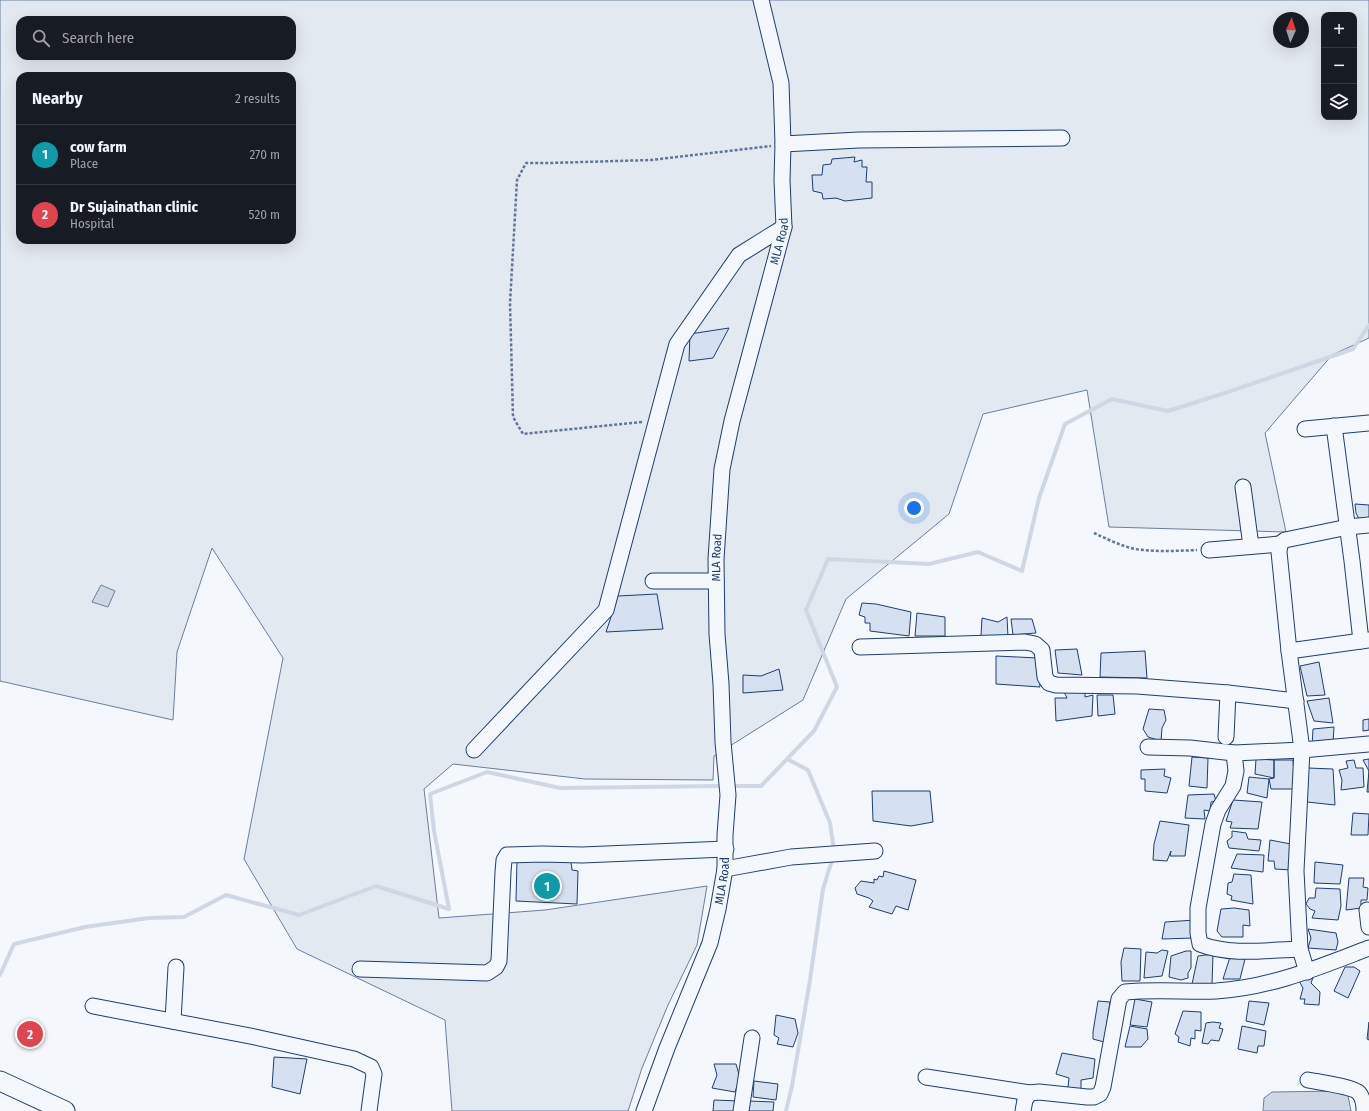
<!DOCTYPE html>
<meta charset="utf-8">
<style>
body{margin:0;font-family:"Fira Sans Condensed",sans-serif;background:#20242c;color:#f1f3f6}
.controls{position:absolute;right:12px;top:12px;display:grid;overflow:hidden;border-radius:8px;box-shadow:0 4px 16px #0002}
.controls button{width:36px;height:36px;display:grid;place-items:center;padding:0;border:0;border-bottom:1px solid #363941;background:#171b24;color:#f1f3f6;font:20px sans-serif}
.compass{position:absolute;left:1273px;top:12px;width:36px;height:36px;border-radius:50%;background:#171b24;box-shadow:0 4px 16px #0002;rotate:3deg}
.you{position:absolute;left:914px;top:508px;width:14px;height:14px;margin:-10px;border:3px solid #fff;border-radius:50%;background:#1a73e8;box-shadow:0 0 0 6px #1a73e833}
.badge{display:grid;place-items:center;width:26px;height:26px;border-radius:50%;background:#0f766e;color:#fff;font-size:13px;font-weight:700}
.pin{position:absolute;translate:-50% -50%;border:2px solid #fff;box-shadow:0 1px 4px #0006}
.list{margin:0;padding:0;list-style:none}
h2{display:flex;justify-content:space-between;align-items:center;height:52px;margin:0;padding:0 16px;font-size:17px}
h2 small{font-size:13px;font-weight:400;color:#9ea1a6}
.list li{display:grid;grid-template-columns:26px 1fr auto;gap:12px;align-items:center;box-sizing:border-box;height:60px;padding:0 16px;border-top:1px solid #363941}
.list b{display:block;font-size:15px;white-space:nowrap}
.list p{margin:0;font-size:13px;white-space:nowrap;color:#9ea1a6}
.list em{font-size:13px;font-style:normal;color:#9ea1a6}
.icon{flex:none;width:22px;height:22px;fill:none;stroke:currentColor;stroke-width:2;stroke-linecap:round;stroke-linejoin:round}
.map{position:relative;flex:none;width:1369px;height:1111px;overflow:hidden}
.search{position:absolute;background:#171b24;box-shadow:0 4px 16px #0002;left:16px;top:16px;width:280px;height:44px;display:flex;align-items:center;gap:10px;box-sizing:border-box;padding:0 14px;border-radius:12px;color:#9ea1a6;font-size:15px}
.panel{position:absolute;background:#171b24;box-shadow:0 4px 16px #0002;left:16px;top:72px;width:280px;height:172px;border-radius:12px}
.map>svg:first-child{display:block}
</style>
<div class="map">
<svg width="1369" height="1111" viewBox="0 0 1369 1111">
<rect width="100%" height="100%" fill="#f4f7fb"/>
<path fill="#e3e9f0" stroke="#687fa3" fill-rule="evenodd" d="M0,0h1369v338l-37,17 -67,78 21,99 -177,-5 -22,-137 -104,24 -34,100 -103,85 -43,101 -89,56 -1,24 -128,-1 -132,-15 -29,25 15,129 106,-8 162,-24 -10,59 -29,60 -26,63 -14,43h-176l-7,-91 -148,-71 -53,-90 39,-201 -71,-110 -35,104 -4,68 -173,-39zM1324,15h30v102h-30zM1279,18h24v24h-24zM20,20h272v36h-272zM20,76h272v164h-272z"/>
<path fill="#cfd7e4" stroke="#687fa3" d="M101,585l14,6 -7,16 -16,-5z
M1341,1091l7,5 3,15h-88l1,-13 8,-6z"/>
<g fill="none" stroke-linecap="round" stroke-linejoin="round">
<path stroke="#cfd7e4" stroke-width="4" d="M787,759l21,11 22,53 4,28
M735,786h26l53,-55 23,-44 -31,-77 22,-51 101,5 49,-12 44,19 17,-73 26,-74 47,-25 56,12 57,-18 128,-44 16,-24
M0,975l14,-31 71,-17 64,-9 35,-1 42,-22 73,20 77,-29 73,23 -15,-78 -4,-37 57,-22 73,16 160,-2
M786,1111l6,-25 18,-106 13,-91 10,-32"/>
</g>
<path fill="#d5e0f0" stroke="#1d3f73" d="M855,157l-1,5 8,-2v7h5l-1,15h6v16l-27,3 -9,-3 -13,1 -1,-6 -9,-2 -1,-16h10l1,-10 8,-1 1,-5z
M729,328l-16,30 -24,3 1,-27z
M1355,504l14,1v13l-10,1 -3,-6z
M657,594l6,35 -57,3 12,-36z
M862,603l14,1 35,8 -2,24 -39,-5v-8h-5v-6l-6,-2z
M917,613l28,4v19h-30z
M1007,617l1,20 -27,-1 1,-18 16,4z
M1011,619h21l4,14 -23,2z
M1077,649l5,26 -24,-2 -3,-23z
M1145,651l2,27 -47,-1 1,-24z
M996,656l42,2 2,29 -44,-3z
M1319,662l6,33 -18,1 -7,-30z
M779,669l4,21 -40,3v-18l18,1z
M1064,692h21v5l8,-2 -1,21 -36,5 -1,-23h12z
M1097,695h16l2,19 -17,2z
M1329,698l4,25 -19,-2 -7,-20z
M1149,709l15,1 2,10 -4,8 -1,13 -13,-4 -5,-8z
M1369,719v11l-6,1v-11z
M1334,727l-1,16 -21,3 1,-17z
M1192,757l16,1 -1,30 -18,-2z
M1256,759l18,1v18l-19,-4z
M1369,759v33h-2l2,-21 -6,-11z
M1274,760h19l2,29h-24l-2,-10 5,-1z
M1354,760l2,8h7l1,19 -23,3 1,-10 -3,-10 9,-2 -2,-7z
M1308,768l25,1 2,36 -28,-3z
M1165,769l-1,7 7,2 -4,15 -22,-2v-12h-4v-9z
M1249,777l20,2 -2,19 -20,-5z
M872,791h58l3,31 -22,4 -38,-5z
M1214,794l2,7 -5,1 -1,9 -6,-1 1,9 -20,-1 3,-23z
M1233,800l29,2 -4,27 -28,-1 2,-6 -6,-1z
M1353,813l16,1 -1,21h-17z
M1160,821l29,4 -4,31h-15l1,-5 -4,10 -14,-1 1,-16z
M1232,831l14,2 2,6 13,1 -2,11 -30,-3 -2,-7 5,-4z
M1270,840l21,4v26l-16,-1 -1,-8h-6z
M1237,854l27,1 -1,17 -32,-4z
M517,860l54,2 1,8 6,1 -1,33 -61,-3z
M1315,862l28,3 -3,19 -26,-1z
M884,871l32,9 -8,30 -12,-4 -4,8 -23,-7 4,-6 -4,-3 -12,-4 -2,-6 6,-7 13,2v-4l3,1 2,-4 4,1z
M1234,874l17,1 2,29 -22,-4 1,-4 -5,-2 1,-11 4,-1z
M1349,878h15l-1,9 5,1 -1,12h-6v8l-15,2z
M1316,888l24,1 1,17 -3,14 -26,-2 3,-7 -5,-2 -4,-5 3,-6h6z
M1234,908l15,2 1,16 -7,-1v12h-21l-5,-6 4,-22z
M1195,920l-1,18 -32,1 3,-17z
M1308,929l28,4 2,9 -2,8 -28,-2 3,-10z
M1124,948l17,1 -1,32h-18l-1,-19z
M1162,950l6,1 -6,25 -18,2 2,-26 11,1z
M1186,951h5v17l-3,5v5l-7,2 -12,-3 2,-21z
M1213,954l-1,31 -20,-1 6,-28z
M1230,957l15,2 -5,20h-17z
M1345,967h9l6,4 -12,27 -14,-7z
M1314,975l-3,8 9,9 -1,13 -15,-1 1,-5h-5l3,-11 -4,-7z
M1135,999l17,3 -5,25 -17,-2z
M1098,1001l12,1 -6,40 -11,-3v-7z
M1249,1001l20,2 -5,22 -18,-4z
M1183,1011l18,1v19l-6,-1v9l-4,-1 -1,8 -12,-4 1,-5 -4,-3z
M776,1015l19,4 3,14 -5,14 -16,-3 2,-6 -5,-3z
M1213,1022l8,1 -2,5 4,1 -4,12 -8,-1 -3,4 -6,-1 4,-20z
M1369,1022v18l-2,-1z
M1130,1026l17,3 1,10 -7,8h-16z
M1242,1026l24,5 -2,15h-6l-1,7 -19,-4z
M1062,1053l33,6 -2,19 -12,2v11l-13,-4 1,-9 -13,-4z
M274,1057l33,2 -7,35 -28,-7z
M714,1064h22l4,14 -5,14 -23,-4 5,-13z
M754,1081l24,3 -2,16 -23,-3z
M714,1100l25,1 -1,10h-25z
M749,1101l25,1 -1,9h-25z"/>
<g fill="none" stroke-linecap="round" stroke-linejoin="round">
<g stroke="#1d3f73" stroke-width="17">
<g id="minor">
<path d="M783,144l76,-4 203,-2"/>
<path d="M1334,426l18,135 9,80"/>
<path d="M1305,429l64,-6"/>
<path d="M1243,487l8,59"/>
<path d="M1209,550l71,-6"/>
<path d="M653,581h63"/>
<path d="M860,647l165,-5 10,2 7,6 3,27 4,6 7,2 81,1 91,7 68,8"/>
<path d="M1289,651l80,-11"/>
<path d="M1226,737l2,-44"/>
<path d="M1148,747l42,1 44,5 68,-3 67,-6"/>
<path d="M474,750l132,-140 71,-266 62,-89 45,-28"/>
<path d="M1234,753l2,18 -3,15 -15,24 -5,14 -15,84v25l2,11c31,12 67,6 100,5"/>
<path d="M725,869l66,-12 84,-6"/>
<path d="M1367,910l2,17"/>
<path d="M360,969l127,4 9,-6 3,-6 4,-89 1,-12 3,-5 35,-1 40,1 144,-6"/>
<path d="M1307,972l-7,-23 -4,-78 6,-121 -13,-99 -10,-99 1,-8 5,-4 63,-13 21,-2"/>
<path d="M93,1006l162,31 99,22 17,8 3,7 -5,37"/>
<path d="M173,1021l3,-54"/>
<path d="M926,1077l104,16"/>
<path d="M1308,1080c10,2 46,7 51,13 4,5 5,12 5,18"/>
<path id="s1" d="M644,1111l23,-63 43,-105 8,-34 7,-40v-34l3,-40 -5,-53 -2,-58 -4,-50 -1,-75 6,-90 10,-48 52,-194 -2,-47 1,-36 -2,-61 -20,-83"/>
<path d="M741,1111l11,-73"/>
<path d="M1023,1111l2,-11 5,-7 9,-1 48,5h7l6,-3 3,-7 16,-88 6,-7c30,-3 61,0 91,-1 54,-3 103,-24 153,-43"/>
</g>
</g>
<g stroke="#1d3f73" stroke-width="21">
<path id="major" d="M0,1081l65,30"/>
</g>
<path stroke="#5e769c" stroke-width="2.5" stroke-dasharray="3 2" stroke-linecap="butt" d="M642,422l-119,12 -10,-17 -3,-114 7,-123 9,-17h23l102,-3 120,-14
M1094,533c13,6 27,13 41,16 20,3 41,2 62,1"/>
<use href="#minor" stroke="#f4f7fb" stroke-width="15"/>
<use href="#major" stroke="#f4f7fb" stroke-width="19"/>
</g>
<g text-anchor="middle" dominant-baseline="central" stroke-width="3" stroke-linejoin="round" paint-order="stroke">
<g font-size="12" fill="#1d3f73" stroke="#f4f7fb">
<text stroke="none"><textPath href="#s1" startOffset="892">MLA Road</textPath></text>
<text stroke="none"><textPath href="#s1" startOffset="568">MLA Road</textPath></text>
<text stroke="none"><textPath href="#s1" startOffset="244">MLA Road</textPath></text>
</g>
</g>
</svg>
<div class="controls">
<button>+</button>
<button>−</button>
<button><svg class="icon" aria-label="layers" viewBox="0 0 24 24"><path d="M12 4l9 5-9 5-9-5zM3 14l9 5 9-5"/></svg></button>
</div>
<svg class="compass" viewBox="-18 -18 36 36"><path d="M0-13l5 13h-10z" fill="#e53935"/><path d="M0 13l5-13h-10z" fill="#9ea1a6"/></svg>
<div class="you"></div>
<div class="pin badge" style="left:547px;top:886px;background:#0f9aa8">1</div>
<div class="pin badge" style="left:30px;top:1034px;background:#e0444e">2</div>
<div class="search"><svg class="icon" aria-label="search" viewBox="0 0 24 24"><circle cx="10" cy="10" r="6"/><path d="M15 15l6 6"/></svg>Search here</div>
<section class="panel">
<h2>Nearby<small>2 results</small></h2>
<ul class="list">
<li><span class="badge" style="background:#0f9aa8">1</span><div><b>cow farm</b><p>Place</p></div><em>270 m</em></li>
<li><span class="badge" style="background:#e0444e">2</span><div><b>Dr Sujainathan clinic</b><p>Hospital</p></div><em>520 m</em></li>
</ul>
</section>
</div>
